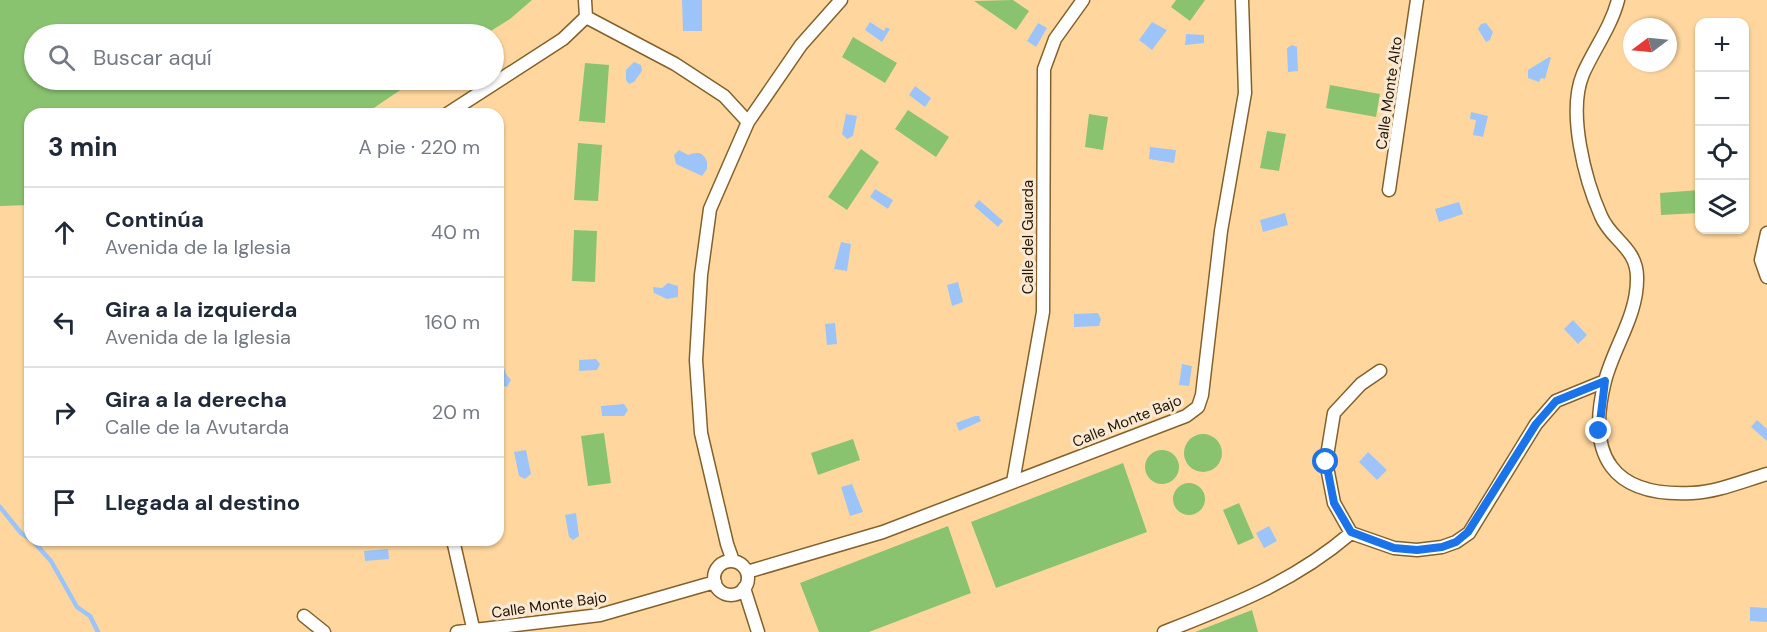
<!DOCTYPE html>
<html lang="es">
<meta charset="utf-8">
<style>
body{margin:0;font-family:"DM Sans",sans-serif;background:#f2f2f3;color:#1f2937}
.controls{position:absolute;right:18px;top:18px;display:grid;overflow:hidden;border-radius:12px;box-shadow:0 2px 4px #0004}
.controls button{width:54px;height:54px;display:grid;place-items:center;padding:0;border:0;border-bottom:2px solid #e0e1e3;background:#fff;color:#1f2937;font:30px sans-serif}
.compass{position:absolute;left:1623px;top:18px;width:54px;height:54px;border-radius:50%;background:#fff;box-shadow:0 2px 4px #0004;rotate:254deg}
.stop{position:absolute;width:18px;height:18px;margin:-14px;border:4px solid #1a73e8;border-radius:50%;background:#fff}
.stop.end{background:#1a73e8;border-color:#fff;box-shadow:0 2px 6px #0008}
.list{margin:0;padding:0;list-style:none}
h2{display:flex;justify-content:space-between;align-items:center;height:78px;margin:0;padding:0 24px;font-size:26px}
h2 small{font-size:20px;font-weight:400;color:#747a83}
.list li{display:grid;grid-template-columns:39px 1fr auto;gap:18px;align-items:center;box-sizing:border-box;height:90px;padding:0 24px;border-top:2px solid #e0e1e3}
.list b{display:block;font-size:22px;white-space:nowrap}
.list p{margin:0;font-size:20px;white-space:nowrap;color:#747a83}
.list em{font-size:20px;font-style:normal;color:#747a83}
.icon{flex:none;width:33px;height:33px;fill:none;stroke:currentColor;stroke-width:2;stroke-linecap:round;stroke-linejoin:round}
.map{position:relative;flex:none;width:1767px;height:632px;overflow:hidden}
.search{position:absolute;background:#fff;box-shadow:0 2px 4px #0004;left:24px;top:24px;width:480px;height:66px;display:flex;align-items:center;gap:15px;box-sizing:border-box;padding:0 21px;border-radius:33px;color:#747a83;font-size:22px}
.panel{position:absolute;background:#fff;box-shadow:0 2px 4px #0004;left:24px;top:108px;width:480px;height:438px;border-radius:18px}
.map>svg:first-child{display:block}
</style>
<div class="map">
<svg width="1767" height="632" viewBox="0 0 1767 632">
<rect width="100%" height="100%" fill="#ffd79e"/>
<path fill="#8ac36f" d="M0,0h532l-22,19 -24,15h-452v46h381l-50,34h-335v91l-30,1z
M1013,0l16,11 -13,19 -42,-29z
M1176,0h29l-15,21 -19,-14z
M853,37l44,26 -12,20 -43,-26z
M585,63l24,2 -4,58 -26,-2z
M1330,85l50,9 -4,23 -50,-9z
M908,110l41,27 -13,20 -41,-28z
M1089,114l19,3 -5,33 -18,-3z
M1267,131l19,3 -7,37 -19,-3z
M578,143l24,2 -4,56 -24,-1z
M861,149l18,13 -32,48 -19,-13z
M1699,190v23l-38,2 -1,-22z
M574,230l23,1 -2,51 -23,-1z
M604,433l7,50 -23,3 -7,-50z
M1184 453a19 19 0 1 1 38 0a19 19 0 1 1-38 0Z
M853,439l7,21 -42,15 -7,-22z
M1145 467a17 17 0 1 1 34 0a17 17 0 1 1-34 0Z
M1123,463l24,69 -151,56 -25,-66z
M1173 499a16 16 0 1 1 32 0a16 16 0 1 1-32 0Z
M1239,503l15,35 -16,7 -15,-35z
M948,526l23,67 -102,39h-50l-19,-49z
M1252,610l6,22h-63z"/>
<path fill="#9dc4f9" d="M682,0h20v31h-19z
M870,22l14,9 2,-4 4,2 -8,13 -17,-12z
M1152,22l15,8 -15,20 -13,-10z
M1038,23l9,5 -11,19 -9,-6z
M1486,23l7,9 -3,8 -4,2 -8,-13 3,-5z
M1186,34l18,1v8l-19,2z
M1292,45l5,2 1,24 -10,1 -1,-24z
M1549,57h2l-6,22 -4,-1 -2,4 -11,-4v-8z
M634,62l7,3 1,6 -8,11 -5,2 -3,-4v-10z
M915,86l16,12 -6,9 -16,-12z
M1471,112l17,4 -5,21 -10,-2 3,-15 -6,-1z
M846,114l11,2 -4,20 -6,3 -5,-5z
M1150,147l26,3 -2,13 -25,-4z
M679,150l9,5c9,-3 15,-4 19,7v7l-5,7 -26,-12 -2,-9z
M875,189l18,11 -5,9 -18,-12z
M979,200l24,21 -5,6 -24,-21z
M1459,202l4,12 -24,8 -4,-13z
M1285,213l3,12 -25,7 -3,-12z
M841,242l10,2 -4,27 -13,-2z
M958,282l5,20 -11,4 -5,-21z
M668,283l10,3v11l-11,2 -13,-6 -1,-6 9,1z
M1098,313l3,6 -2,7 -25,1v-13z
M1573,320l14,15 -9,9 -14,-15z
M835,323l2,21 -10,1 -2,-21z
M498,359l4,2 4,13 5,6 -4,7 -9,-3z
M596,359l4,5 -3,6 -18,1v-11z
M1182,364l10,2 -3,20 -10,-1z
M624,404l4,6 -4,6h-22l-1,-10z
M975,416h4l2,5 -22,10 -3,-8z
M1757,420l10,9v12l-16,-14z
M526,450l5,24 -6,5 -6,-3 -5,-24z
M1368,452l19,18 -10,10 -18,-18z
M852,484l11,28 -13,4 -9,-29z
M576,513l3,23 -6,4 -4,-3 -4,-22z
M1269,526l8,15 -13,7 -8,-15z
M388,549l1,10 -24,2 -1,-10z
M1750,607l17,1v14l-17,-1z"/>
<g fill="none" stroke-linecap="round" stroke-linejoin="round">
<path stroke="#9dc4f9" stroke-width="4.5" d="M0,507l21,26 9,6
M32,540l19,21 26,46 13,9 8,16"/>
<g stroke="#84612a" stroke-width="15">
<path id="minor" d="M1618,0c-7,27 -24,49 -35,74 -16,38 2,106 18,142 10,24 36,32 36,61 1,38 -23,69 -32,104 -19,75 7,116 87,112 25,-1 51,-12 75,-19
M586,17l89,47 49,32 24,26
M447,114l116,-75 23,-22 -1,-17
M1389,190l28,-190
M1767,233l-6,27 6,17
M1380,371l-19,13 -27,29 -8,49 8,41 17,30 43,15 23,2 25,-3 14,-5 13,-9 67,-109 20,-23 49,-20
M1013,482l30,-170 1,-243 11,-30 28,-39
M453,540l21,92
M733,561l-6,-17 -26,-111 -5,-73 5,-85 9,-66 38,-87 53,-77 40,-45
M714 578a17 17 0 1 1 34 0a17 17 0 1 1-34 0Z
M747,572l136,-40 303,-116 12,-9 4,-12 19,-164 24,-138 -3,-93
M744,588l14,44
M304,616l20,16
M457,632l143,-17 115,-33
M1164,632c69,-27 130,-50 187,-99"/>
</g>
<use href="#minor" stroke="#fff" stroke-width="12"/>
</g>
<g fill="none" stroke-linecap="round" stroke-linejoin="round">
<path stroke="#1a73e8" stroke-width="8" d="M1326,462l8,41 17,29 43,16 23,2 25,-3 14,-5 12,-10 68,-108 20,-23 49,-20 -6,50"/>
</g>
<g text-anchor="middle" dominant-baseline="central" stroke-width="6" stroke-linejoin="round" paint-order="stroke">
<g font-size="15" fill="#201200" stroke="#f9e9d3">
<text transform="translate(1389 93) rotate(-82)">Calle Monte Alto</text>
<text transform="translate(1028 237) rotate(-90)">Calle del Guarda</text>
<text transform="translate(1127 421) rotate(-22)">Calle Monte Bajo</text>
<text transform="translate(549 605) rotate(-8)">Calle Monte Bajo</text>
</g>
</g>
</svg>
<div class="controls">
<button>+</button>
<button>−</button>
<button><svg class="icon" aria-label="locate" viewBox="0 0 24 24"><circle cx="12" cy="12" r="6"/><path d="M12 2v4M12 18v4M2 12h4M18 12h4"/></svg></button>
<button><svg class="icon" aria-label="layers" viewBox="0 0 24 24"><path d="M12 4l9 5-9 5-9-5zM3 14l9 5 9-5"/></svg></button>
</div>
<svg class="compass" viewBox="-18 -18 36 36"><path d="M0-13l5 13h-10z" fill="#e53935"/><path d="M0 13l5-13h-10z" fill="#747a83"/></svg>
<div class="stop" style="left:1326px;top:462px"></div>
<div class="stop end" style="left:1599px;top:431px"></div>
<div class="search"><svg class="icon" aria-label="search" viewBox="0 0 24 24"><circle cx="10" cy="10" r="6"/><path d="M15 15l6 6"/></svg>Buscar aquí</div>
<section class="panel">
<h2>3 min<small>A pie · 220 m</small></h2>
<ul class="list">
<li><svg class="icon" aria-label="ahead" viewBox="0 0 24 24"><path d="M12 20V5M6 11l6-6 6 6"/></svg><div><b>Continúa</b><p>Avenida de la Iglesia</p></div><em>40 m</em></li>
<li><svg class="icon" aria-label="left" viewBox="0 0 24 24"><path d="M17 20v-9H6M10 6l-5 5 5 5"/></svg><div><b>Gira a la izquierda</b><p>Avenida de la Iglesia</p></div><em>160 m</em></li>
<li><svg class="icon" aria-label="right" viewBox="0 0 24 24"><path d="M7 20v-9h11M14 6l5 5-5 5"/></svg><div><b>Gira a la derecha</b><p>Calle de la Avutarda</p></div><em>20 m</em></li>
<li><svg class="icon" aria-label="arrive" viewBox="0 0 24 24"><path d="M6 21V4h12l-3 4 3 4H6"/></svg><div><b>Llegada al destino</b></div></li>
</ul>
</section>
</div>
